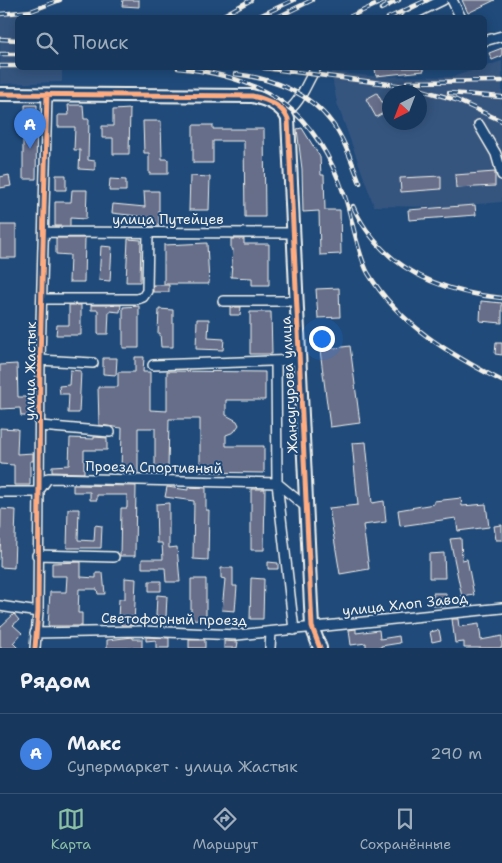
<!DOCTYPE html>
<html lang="ru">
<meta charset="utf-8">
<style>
body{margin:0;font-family:"Shantell Sans",sans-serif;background:#244365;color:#f1f3f6}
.compass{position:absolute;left:382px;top:85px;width:45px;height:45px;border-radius:50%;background:#17385c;box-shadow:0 2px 12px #0003;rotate:222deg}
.you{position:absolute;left:321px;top:338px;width:18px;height:18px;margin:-12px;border:4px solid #fff;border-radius:50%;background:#1a73e8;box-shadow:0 0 0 8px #1a73e833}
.badge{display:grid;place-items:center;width:32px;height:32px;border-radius:50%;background:#8abfa5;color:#fff;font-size:16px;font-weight:700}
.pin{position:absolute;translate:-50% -41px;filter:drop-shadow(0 1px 2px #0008)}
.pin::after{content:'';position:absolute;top:26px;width:18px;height:15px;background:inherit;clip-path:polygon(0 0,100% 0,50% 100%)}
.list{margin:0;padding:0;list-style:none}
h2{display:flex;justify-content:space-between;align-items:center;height:65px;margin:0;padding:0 20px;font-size:21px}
h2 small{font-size:16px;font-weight:400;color:#9eacbb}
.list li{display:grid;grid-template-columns:32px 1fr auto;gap:15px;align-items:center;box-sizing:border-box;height:80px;padding:0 20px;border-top:1px solid #365272}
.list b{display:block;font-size:19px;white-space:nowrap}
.list p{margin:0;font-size:16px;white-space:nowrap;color:#9eacbb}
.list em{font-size:16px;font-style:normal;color:#9eacbb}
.icon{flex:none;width:28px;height:28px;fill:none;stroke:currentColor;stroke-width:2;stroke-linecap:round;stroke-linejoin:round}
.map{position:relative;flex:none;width:502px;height:648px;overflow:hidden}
.search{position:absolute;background:#17385c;box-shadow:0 2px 12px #0003;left:15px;right:15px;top:15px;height:55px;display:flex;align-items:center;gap:12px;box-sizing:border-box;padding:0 18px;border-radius:8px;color:#9eacbb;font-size:19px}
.sheet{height:145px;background:#17385c}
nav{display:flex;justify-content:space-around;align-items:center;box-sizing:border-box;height:70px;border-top:1px solid #365272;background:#17385c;font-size:14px;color:#9eacbb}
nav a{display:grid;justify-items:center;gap:2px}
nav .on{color:#8abfa5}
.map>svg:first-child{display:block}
</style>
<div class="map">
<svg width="502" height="648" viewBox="0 0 502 648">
<rect width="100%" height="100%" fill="#1f4a7a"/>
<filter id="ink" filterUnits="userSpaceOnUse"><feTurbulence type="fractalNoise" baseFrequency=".02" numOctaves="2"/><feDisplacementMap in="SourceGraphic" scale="10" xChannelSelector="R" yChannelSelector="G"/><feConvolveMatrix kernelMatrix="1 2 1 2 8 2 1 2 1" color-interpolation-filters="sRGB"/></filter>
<g filter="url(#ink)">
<path fill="#34557f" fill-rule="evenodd" d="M0,13l51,4 -33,1v50h44v14l-62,2z
M502,61v141l-59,5 -69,-1 -37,-103 -6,-31 38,4 83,1zM390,92h30v30h-30z"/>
<path fill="#666e8a" stroke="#f4f1e8" d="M123,0h16v7l-17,-1z
M462,0h33l-27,13z
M502,48v8l-10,4 -3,-7z
M375,68h49v3l-48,5z
M377,93l10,18 -11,6 -10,-18z
M25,105h12l-1,74h-13v-44h3z
M68,105h15l1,14h5l-1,41 7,1v9l-16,-1 1,-19h-6l1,-23h-17v-12h11z
M130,109l-1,45h-16v-16h-11v-12h11v-16z
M143,121h18l1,38h6v15h-19v-21h-5z
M193,125h20v4h51l1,88h-20l-1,-76h-31v22h-20z
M302,128l18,29 1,18h3l1,35h15l1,44 -21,1 -1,-44 -16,1 -1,-43 -5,-40z
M495,172v14l-39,2 -1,-13z
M9,175l2,11 -11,2v-11z
M56,175h10v15h-10z
M190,176l20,1 -1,33h-20z
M441,176v13l-40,3 -1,-14z
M110,179l16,1v11h-17z
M72,190h15l-1,29 -16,-1v8h-15v-24h16z
M144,191h15v35h-14v-9l-33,-4 1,-9 32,3z
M475,205l1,10 -67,5 -1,-10z
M0,225h16v33h-16z
M56,238h29l-1,44h-15l1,-27 -14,-1z
M128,239l13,1 -1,42h-14z
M231,239h13v5h25v41h-17v-7l-21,-1 2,-28h-2z
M207,243l2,41h-45v-39z
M101,246l11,1 -2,34 -11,-1z
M153,285h16v7h-16z
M339,288l1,29 -22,1 -2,-29z
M481,301l21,2v20l-22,-2z
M69,305h12v30h-25l1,-10h12z
M91,305h30l-1,7 -11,-1 -1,23h-10v-24h-7z
M139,306v42h-16v-41z
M230,307h11l-1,8h-10z
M159,309l14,1v37h-12l-1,-14h-2z
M250,312h21l1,42h-22z
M197,319h12l-1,19 16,1 -1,11 -27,-1z
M496,343h6v12l-7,-1z
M350,346l10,77 -30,4 -10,-77z
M135,357h9l-1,15h7v38l17,1v-40l98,1v28h-39v15l11,6 2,4 -5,7 -8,3v11h38v27l-64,-1v-53h-31l-1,50h-13v-41h-17v46l-17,-1 1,-45 -23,-3 -1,-38h20v-15h17z
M103,358h14l-1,17 -13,-1z
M17,364l1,33h11l1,19h-9l-1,-8 -20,1v-44z
M70,370l11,1 -2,42h-11l1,-19h-9l-1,-8 10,-1z
M0,428l18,1 -1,25 16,-1v8h-3v24h-16v-20l-14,-1z
M94,437l13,1v12h-23v23l-32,-1v-6l17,-1 1,-27 24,1z
M366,442l6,61 12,-2 2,21 -23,3 6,44 -29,5 -11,-66 29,-3 -6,-62z
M73,485l63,1 -1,70h-15l1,-48h6v-13h-30v5h-7v-8h-17z
M167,487l21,3v-3l18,1v22h3l-1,50 -15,-1 1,-58 -29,-4z
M251,489h14l-1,61h-13z
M461,498l1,8 24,-2 3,23 -31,4 -2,-13 -56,8 -2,-16 36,-6v-3z
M169,503v45l8,-1 3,35h-14l-1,-14h-23v-9h21l-1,-16h-5l-1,-39z
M1,509l15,1 -2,58 -14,-1z
M68,509h11l-1,31 16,1 1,-16 7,1 -1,22h-34z
M502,525v15h-6l-2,-14z
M461,538l1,22 5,-1 7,36 -12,2 -12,-58z
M444,553l1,25h-16v-24z
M81,562v15l15,1v-5h7l2,21h-7l-1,-5h-18l-1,24h4v13h-34l2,-34h16l1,-16h-15v-13z
M268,562l10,1v6h-10z
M221,568h12v18h4l-2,25 -13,-1 3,-31 -4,-1z
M125,578l11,1 -2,46h-13v-6h-3l1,-20h6z
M251,578l13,1 -1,40h-13z
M191,579h15v41l-15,-1z
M149,581h12v10h-12z
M433,593h13v13h-12z
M157,595l10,1 -1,21 -10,-1z
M14,614l5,6 -6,5 9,8 -9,10 5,5h-18v-21z
M452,619h6l1,8 20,-3 2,16 21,-4v12h-38v-6l-9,1z
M356,629v4l23,-3 1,9 19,-3 1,7 -19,3v2h-15v-5l-15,2 -2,-15z
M439,630l2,10 -9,2 -2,-10z
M133,637v2h9v9h-35v-8z
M146,637l23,1v10h-13v-8l-10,1z
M189,640h16v8h-16z
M224,641l14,1 -1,6h-13z"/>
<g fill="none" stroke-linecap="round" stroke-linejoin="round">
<g stroke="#f4f1e8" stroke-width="12">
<path id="street" d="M452,0l9,18
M406,18l37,-18
M484,41l18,-5
M285,113c16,-10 21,-30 31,-45
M479,125l17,29 6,21
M44,232l249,1
M42,299h95l6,-2 4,-6 1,-58
M223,301h74
M40,360l53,3
M276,361l1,122 17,147
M153,365l146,-5
M40,426l70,6
M0,492h38l10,-14 229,5 29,24
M37,555l77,2
M0,606l38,6
M35,633l107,-2 95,4 265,-27
M35,648l3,-36 2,-252 7,-266
M270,648l1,-15"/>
</g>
<g stroke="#f4f1e8" stroke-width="16">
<path id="secondary" d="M0,94l252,2c14,3 30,9 36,23l24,508 8,21"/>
</g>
<use href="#street" stroke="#1f4a7a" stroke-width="9"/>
<use href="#secondary" stroke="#1f4a7a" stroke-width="12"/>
<g stroke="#f4f1e8" stroke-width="4.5">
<path id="rail" d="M381,9l18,-9
M0,14l31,-3 29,-11
M218,18l33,-18
M255,18l39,-18
M276,18l36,-18
M347,18l39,-18
M388,18l39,-18
M0,39l18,1
M0,54h18
M0,66h18
M178,68c89,9 138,43 167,129 7,21 13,58 23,76 31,52 82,81 134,108
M264,68l148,19 44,13 46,21
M235,74c37,4 75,19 97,49 13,17 20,40 28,60
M407,82l95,-1
M449,93l53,4
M353,206c28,62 86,86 149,92"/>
</g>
<use href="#rail" stroke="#1f4a7a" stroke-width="2.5" stroke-dasharray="8" stroke-linecap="butt"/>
<g stroke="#1f4a7a" stroke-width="8">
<path id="cycleway" d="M0,94l252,2c14,3 30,9 36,23l24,508 8,21
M35,648l3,-36 2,-252 7,-266"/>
</g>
<use href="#cycleway" stroke="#ffac80" stroke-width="5"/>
</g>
</g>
<g text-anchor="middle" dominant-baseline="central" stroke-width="4" stroke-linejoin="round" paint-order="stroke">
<g font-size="14" fill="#f4f1e8" stroke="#1f4a7a">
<text x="168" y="219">улица Путейцев</text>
<text transform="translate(30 371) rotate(-89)">улица Жастык</text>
<text transform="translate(289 385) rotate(-93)">Жансугурова улица</text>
<text transform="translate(154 467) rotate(1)">Проезд Спортивный</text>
<text transform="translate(405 604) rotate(-6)">улица Хлоп Завод</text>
<text transform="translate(174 619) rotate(1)">Светофорный проезд</text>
</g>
</g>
</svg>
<svg class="compass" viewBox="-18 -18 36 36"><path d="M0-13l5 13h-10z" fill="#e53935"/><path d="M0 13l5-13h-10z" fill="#9eacbb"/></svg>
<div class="you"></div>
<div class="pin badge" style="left:30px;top:149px;background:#3f7fe0">A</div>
<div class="search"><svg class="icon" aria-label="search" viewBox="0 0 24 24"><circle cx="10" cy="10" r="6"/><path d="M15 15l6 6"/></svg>Поиск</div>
</div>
<section class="sheet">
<h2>Рядом<small></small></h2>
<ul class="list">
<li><span class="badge" style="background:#3f7fe0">A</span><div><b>Макс</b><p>Супермаркет · улица Жастык</p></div><em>290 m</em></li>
</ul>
</section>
<nav>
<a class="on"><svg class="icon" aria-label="map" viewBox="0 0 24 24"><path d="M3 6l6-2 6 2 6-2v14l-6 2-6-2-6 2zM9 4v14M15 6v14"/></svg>Карта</a>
<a><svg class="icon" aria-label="directions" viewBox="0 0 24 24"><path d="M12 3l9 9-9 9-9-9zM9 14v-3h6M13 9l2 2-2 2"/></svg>Маршрут</a>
<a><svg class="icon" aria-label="saved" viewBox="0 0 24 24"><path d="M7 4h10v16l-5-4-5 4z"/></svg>Сохранённые</a>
</nav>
